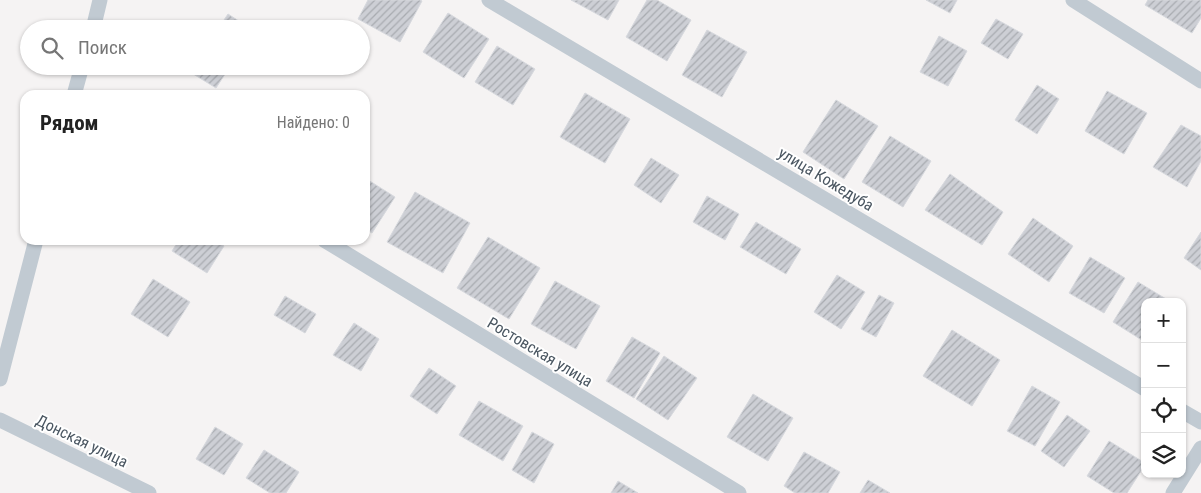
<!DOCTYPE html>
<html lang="ru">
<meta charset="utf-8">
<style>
body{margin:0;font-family:"Roboto Condensed",sans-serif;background:#f2f2f2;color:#222}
.controls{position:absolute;right:15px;bottom:15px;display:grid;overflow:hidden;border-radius:10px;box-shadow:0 1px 4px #0004}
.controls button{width:45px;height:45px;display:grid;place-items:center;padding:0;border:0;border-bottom:1px solid #e0e0e0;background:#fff;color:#222;font:25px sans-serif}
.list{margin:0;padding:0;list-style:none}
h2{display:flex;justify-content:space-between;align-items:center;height:65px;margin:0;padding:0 20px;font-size:21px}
h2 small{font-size:16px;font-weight:400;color:#767676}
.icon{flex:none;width:28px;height:28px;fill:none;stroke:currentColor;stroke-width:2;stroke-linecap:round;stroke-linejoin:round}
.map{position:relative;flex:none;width:1201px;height:493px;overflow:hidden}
.search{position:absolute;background:#fff;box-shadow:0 1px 4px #0004;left:20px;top:20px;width:350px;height:55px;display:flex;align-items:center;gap:12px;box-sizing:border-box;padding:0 18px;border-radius:28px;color:#767676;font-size:19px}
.panel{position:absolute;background:#fff;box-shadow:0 1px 4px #0004;left:20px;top:90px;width:350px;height:155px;border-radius:15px}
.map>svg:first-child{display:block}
</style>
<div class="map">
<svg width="1201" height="493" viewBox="0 0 1201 493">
<defs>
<pattern id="building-hatch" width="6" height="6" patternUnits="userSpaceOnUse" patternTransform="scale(1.25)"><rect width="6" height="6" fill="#cdcfd5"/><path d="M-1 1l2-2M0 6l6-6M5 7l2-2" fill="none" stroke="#a8abb0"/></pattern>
</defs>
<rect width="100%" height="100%" fill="#f5f3f3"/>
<path fill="url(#building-hatch)" stroke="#d7d9de" d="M368,0h52l2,1 -22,41 -42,-23z
M571,0h48l-11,20z
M647,0h10l34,20 -24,41 -41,-24z
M926,0h31l-7,13z
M1148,0h53v18l-9,15 -47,-28z
M448,13l41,26 -25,39 -41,-26z
M228,14l23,15h-33z
M996,19l27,15 -15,25 -27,-16z
M707,30l40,22 -25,45 -40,-22z
M939,36l28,15 -19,35 -28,-14z
M497,46l38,23 -22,36 -38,-23z
M194,66h32l3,2 -13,20 -26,-16z
M1037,85l22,14 -22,35 -22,-14z
M1107,91l40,22 -23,41 -39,-23z
M585,93l45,26 -25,44 -45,-26z
M836,100l42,26 -34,53 -41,-27z
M1181,125l20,11v25l-14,26 -34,-20z
M890,136l41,25 -28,46 -41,-25z
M651,158l28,17 -18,28 -27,-18z
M950,174l53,38 -21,33 -57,-35z
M365,178l30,19 -23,36 -7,-4z
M415,192l55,31 -27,50 -56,-31z
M707,196l32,18 -14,26 -32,-18z
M1033,218l40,28 -24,36 -41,-28z
M756,222l45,27 -15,25 -46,-27z
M1201,232v38l-17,-12z
M488,237l52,31 -31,51 -52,-31z
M179,240h36l9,6 -17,27 -35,-22z
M1090,257l35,21 -21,35 -35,-20z
M837,275l28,17 -24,37 -27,-17z
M153,279l37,23 -22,35 -37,-23z
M555,281l45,25 -24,43 -45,-25z
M1138,282l33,20h-26v40l-32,-20z
M879,295l15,8 -18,34 -15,-8z
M285,296l31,18 -11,19 -31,-18z
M354,323l25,16 -18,32 -28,-16z
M952,330l48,30 -28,46 -49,-30z
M632,337l28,16 -26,45 -28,-17z
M664,356l33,22 -29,42 -32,-21z
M429,368l27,18 -19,28 -27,-18z
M1032,386l28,16 -25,44 -28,-15z
M753,394l40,24 -25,43 -41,-24z
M479,401l44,25 -20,35 -44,-26z
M1067,415l23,16 -26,36 -23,-16z
M215,427l28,17 -19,31 -28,-16z
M532,432l22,12 -20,39 -22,-13z
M1109,441l36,22v2l-18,28h-13l-27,-17z
M264,450l35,22 -13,21h-16l-24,-15z
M804,452l36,20 -12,21h-33l-11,-7z
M868,480l22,13h-30z
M618,481l20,12h-27z"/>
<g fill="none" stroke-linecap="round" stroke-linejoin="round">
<path stroke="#c1cad2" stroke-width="15" d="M489,0l656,389
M1073,0l128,81
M93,29l7,-29
M74,95l8,-29
M324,240l415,253
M0,379l36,-139
M1182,411l19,11
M0,420l149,73
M1173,493l28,-45"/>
</g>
<g text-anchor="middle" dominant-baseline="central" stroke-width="4" stroke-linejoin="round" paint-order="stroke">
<g font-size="16" fill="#4a5661" stroke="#fff">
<text transform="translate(826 179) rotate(31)">улица Кожедуба</text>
<text transform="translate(540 352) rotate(31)">Ростовская улица</text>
<text transform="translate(82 441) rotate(26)">Донская улица</text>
</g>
</g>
</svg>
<div class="controls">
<button>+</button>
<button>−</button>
<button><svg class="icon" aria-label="locate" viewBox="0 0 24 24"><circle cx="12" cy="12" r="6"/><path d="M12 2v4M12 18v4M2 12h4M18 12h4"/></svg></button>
<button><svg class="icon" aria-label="layers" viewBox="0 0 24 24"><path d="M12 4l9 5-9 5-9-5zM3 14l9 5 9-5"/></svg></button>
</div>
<div class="search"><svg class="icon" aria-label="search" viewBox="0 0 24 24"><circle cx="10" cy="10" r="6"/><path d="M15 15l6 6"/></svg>Поиск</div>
<section class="panel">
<h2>Рядом<small>Найдено: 0</small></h2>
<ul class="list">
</ul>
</section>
</div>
